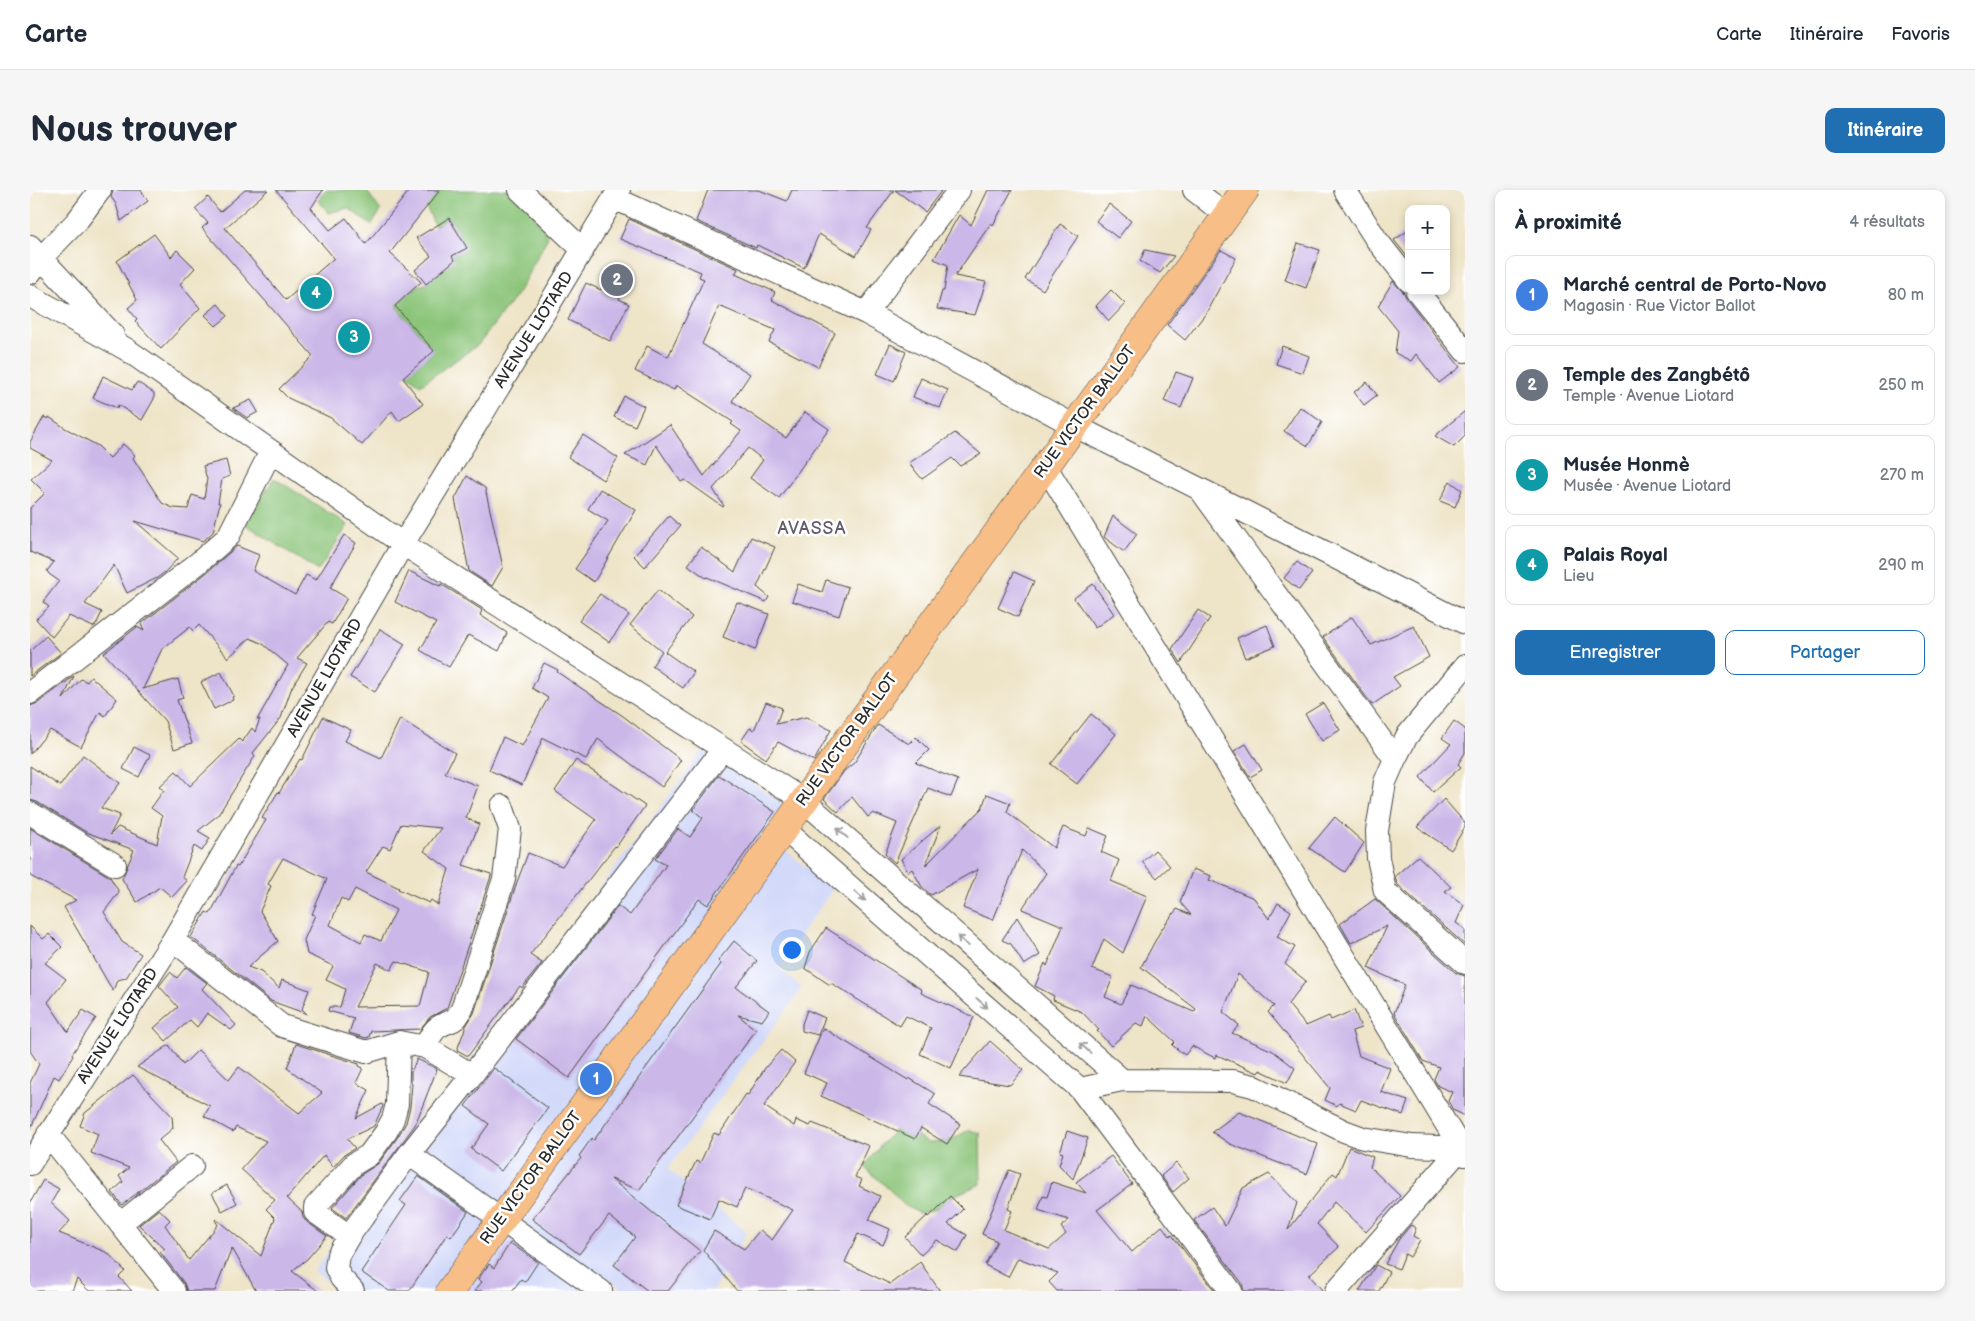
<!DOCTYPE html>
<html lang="fr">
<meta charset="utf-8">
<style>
body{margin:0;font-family:"Balsamiq Sans",sans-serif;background:#f6f6f7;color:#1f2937}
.controls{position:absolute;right:15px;top:15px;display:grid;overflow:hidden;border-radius:10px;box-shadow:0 2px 8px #0003}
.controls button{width:45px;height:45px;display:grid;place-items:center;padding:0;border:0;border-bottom:1px solid #e0e1e3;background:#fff;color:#1f2937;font:25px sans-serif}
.you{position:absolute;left:761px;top:759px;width:18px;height:18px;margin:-12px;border:4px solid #fff;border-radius:50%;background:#1a73e8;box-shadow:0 0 0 8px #1a73e833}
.badge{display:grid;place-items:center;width:32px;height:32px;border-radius:50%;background:#1f6fb2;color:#fff;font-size:16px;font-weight:700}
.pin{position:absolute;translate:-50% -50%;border:2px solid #fff;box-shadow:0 1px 5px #0006}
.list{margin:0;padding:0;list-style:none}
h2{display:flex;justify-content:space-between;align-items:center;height:65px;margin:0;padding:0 20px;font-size:21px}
h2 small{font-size:16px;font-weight:400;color:#747a83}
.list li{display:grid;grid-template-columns:32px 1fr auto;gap:15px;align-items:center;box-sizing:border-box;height:80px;margin:0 10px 10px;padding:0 10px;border:1px solid #e0e1e3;border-radius:10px}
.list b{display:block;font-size:19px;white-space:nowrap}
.list p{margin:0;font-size:16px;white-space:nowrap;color:#747a83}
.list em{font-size:16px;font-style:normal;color:#747a83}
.actions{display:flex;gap:10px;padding:15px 20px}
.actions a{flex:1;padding:11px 0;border:1px solid #1f6fb2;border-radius:10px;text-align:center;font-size:18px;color:#1f6fb2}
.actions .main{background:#1f6fb2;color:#fff}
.map{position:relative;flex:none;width:1435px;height:1101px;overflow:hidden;border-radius:10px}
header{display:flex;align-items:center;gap:30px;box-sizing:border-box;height:70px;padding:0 25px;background:#fff;border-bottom:1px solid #e0e1e3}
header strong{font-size:24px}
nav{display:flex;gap:28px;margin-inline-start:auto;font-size:18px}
.intro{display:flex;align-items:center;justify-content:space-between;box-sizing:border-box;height:120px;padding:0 30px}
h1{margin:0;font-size:35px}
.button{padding:12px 22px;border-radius:10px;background:#1f6fb2;color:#fff;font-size:18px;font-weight:700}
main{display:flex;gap:30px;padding:0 30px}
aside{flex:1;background:#fff;border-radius:10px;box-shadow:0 2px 8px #0003}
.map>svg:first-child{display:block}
</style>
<header>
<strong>Carte</strong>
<nav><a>Carte</a><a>Itinéraire</a><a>Favoris</a></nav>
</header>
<div class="intro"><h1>Nous trouver</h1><a class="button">Itinéraire</a></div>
<main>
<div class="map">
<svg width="1435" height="1101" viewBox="0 0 1435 1101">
<rect width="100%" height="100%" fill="#fff"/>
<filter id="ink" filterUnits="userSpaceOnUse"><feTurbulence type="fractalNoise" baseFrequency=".02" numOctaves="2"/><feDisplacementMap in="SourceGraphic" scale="10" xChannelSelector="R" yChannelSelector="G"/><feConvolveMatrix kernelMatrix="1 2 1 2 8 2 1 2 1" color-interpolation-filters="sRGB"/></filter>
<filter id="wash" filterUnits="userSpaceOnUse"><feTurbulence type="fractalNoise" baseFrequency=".0096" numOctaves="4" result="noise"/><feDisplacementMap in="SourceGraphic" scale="20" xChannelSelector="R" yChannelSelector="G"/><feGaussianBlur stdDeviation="1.12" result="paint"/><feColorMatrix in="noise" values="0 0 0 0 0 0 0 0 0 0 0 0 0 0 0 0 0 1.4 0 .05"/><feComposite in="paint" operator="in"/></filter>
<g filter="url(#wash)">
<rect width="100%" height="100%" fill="#eee4c8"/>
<path fill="#d2d9f9" d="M673,560l85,57 -20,29 65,53 -55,78 24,21 -134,181 79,63 -34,59h-88l-21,-16 -18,16h-246l-26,-20z"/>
<path fill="#8cc57a" stroke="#5c7852" d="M295,0h41l15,21 -10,14 -23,-17 -19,5 -11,-13z
M402,0h87l29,47 -30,56 -39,51 -59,41 -13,-11 27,-23 -37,-43v-4l20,-18 9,-2 28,-24 -2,-4 14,-8 -17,-30 -14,8 -12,-26z
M244,288l74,47 -30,46 -73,-47z
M868,937l17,7 13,9 21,-2 20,-11 11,3 1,51 -26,11 -21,15 -15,3 -15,-8 -14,-15 -26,-23 20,-26z"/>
<g id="blocks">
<path fill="#cbb7e8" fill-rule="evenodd" d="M83,0h28l7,11 -27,20 -5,-17 -5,-7z
M215,0h23l-43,38 61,72 48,-42 -58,-68h47l-12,18 19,22 16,-12 20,26 44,-54h30l-50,63 31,29 -26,24 39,45 -31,27 20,26 -24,17 -7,-10 -30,34 -31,-27 -43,-20 -9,-9 34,-33 -111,-128 6,-5 -13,-14 13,-12 12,15z
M678,0h51l28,11 5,-11h102l-27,38 4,2 -15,26 -37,-22 -15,34 -47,-23 -1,3 -60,-27z
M865,0h47l-17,22z
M958,0h24l-19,35 -2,-2 -36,53 31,6 -11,33 -38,-6 5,-18h2l4,-26 -14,-6 25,-44 12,10z
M1079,14l22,17 -13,17 -22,-17z
M419,28l18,30 -15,8 3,4 -29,24 -11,-14 16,-14 -15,-18z
M599,29l109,50 -3,5 40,18 -3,8 63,33 -17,34 -49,-25 6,-12 -56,-24 -17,38 48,30 -18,27 54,37 19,-26 24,17 -50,69 -29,-20 13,-18 -15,-12 -35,41 11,17 -1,1 -38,-27 -4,2 -25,-37 -9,20 -22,-10 45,-30 34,51 37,-45 -10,-7 2,-2 -57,-37 -2,5 -39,-19 12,-25 21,11 36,-78 -5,-2 2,-5 -81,-33z
M1030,34l18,12 -35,54 -18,-11z
M1379,40v29l-15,-19z
M124,44l17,23 6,-7 18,18 -15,16 20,24 -39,41 -26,-28 2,-2 -9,-11 9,-8 -20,-39z
M1268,53l22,7 -14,38 -21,-8z
M1115,60l29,6 -14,17 -20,-12z
M1191,60l15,8 -27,49 1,1 -25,32 -18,-15z
M589,79l5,3 3,4 1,6 -9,17 10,5 -19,37 -42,-21 18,-37 15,7 8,-17 4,-3z
M1363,91l11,12 3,6 53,68 -21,16 -23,-29 -5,7 -16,-8 3,-22 -20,-25z
M1081,100l14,14 -16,17 -13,-15z
M188,114l10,12 -12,10 -11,-11z
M860,154l16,8 -12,29 -17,-7z
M1252,156l27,10 -6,17 -27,-9z
M1146,182l17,6 -12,30 -17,-7z
M73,186l29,14 5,-8 17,11v6l-12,21 -24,-15 -1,3 -24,-10z
M891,188l27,12 -8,18 -27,-11z
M1337,192l10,13 -13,10 -10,-13z
M594,206l20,10 -9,20 -21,-9z
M221,210l7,12 -11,6 -14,-10z
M1270,217l22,15 -14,24 -24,-15z
M1435,221v25l-11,11 -19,-11z
M14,227l4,2 1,-2 16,11 33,18 12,12 13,-14 12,11 -2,3 29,45 11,5 15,1 4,-14 12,4 3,-20 -4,-13 23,-6 4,16 -8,3 -4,24h2l-7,29 -10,9 -68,-20 43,37 -13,14 -8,6 -30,15 -13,-28 -29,39 17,8 -6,13 -3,2 -24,-11 -17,21 -16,-18 13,-12 -6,-5 16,-21 -10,-7 -2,-3 7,-9 -24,-10v-44l15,-15 -14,-14 21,-19 -22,-12v-6z
M925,243l26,21 -21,12 -8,-8 -30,21 -13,-16z
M553,245l35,23 -15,22 -35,-23z
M437,286l18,12 18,79 -11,19 -23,-15 -14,-72z
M1420,291l12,9 -7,17 -15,-6z
M570,299l36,21 -42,72 -19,-13 33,-48 -20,-12z
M639,326l11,10 -35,41 -11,-11z
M1083,326l24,18 -13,18 -20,-15z
M314,345l12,8 -26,45 17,10 -15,26 -4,-2 -31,36 10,5 -15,24 -11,31 -28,35 2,3 -37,59 -20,16 12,7 -8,13 -8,-5 -12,31 5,4 -15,16 -12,-10 -23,15 -15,-23 12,-29 -48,-18 -49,-30 -7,-2v-34l30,20 23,-31 37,28 -19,25 19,7 -10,20 8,-8 39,17 5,-28 -11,-8 13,-18 -5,-3 17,-16 14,15 49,-47 3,3 10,-14 3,4 5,-13 -3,1 31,-55 -25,-21 -13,-6 -22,20 -29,-33 -6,6 -3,-4 -28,22 -19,40 35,-10 5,19 -6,2 15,43 -18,6 -9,-28 -61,-68 33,-26 7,4 -3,-7 64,-50 32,-28 22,9 -6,16 42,24 11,-20 10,5z
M721,347l24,10 -18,40 12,10 -3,5 -59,-25 -1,1 -18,-13 13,-18 34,25z
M1267,372l15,11 -13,17 -15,-12z
M379,381l31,15 1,-2 41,26 -2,5 27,18 -8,18 -31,-16 -19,32 -29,-17 16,-27 -41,-21z
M984,382l20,9 -16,36 -20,-9z
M796,390l22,7 -9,29 -47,-15 6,-17 24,8z
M1063,394l21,30 -19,14 -21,-30z
M628,400l34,27 -27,35 29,20 -11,16 -31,-22 10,-15 -32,-26z
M570,404l29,21 -20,27 -30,-21z
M707,412l32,12 -14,36 -32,-13z
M1168,420l12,8 -29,45 -9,-14z
M1322,427l19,28 43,-19 15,31 -36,20 7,9 -28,19 -49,-68z
M1237,435l8,21 -30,12 -8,-20z
M350,439l25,15 -30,48 -25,-15z
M16,446l15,17 -31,23v-25z
M514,473l14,7 -1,2 66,44 58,44 -19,27 -64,-48 -12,20 -43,-21 -21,47 -33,-15 14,-33 19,9 26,-48 -16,-10z
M191,482l13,24 -2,1 1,3 -19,9 -13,-27z
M44,486l-11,23 18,-20 6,3 4,-5 26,22 -12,17 -5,-4 -19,35 -31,-17 -20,24v-48l8,-3z
M736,512l16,6 -6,16 30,-7 25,13 -17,31 -36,-19 -12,17 -25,-18 9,-13 4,2z
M1293,513l17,27 -18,11 -17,-27z
M1061,524l25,20 -39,50 -26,-20z
M293,527l28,13 -6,11 36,17 19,-39 55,34 -10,20 33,13 -12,32 13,6 -16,41 28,9v2l-44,132 -17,9 -10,12 -49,2 -2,6 -3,1 -17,-5 5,-15 -26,-7 1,-4h11l5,-18 -19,-9 7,-14 -26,-12 -3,-14 11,-25 -3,-1 15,-35 -44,-21 -15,26 3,2 -11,25 18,30 -30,26 13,5 18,16 3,-8 27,10 -7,19 5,5 -36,-13 -80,-64 15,-25 4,2 26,-48 2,1 28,-47 -4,-2 16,-26 1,1 21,-34 2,1zM371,634l40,4 -17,23 25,18 -11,36 -7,-5 -2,3 -31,-14 1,-1 -33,-16 17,-26 7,3zM325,699l41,21 -15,31 -16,-7 -4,8 -31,-17 11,-27 7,4zM366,771l33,11 -9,34 -65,1 22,-44 14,7z
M1424,531l11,8v24l-7,11 3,3 -28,25 -13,-15 31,-33 -9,-6z
M848,535l31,19 7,-7 13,13 -13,13 42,17 -7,17 -23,-9 -33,75 -10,-9 12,-31 -24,-10 -5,4 -16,-20 -14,15 -14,-13 21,-29 9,-7z
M1216,554l16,26 -12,7 -16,-26z
M104,557l16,8 -11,22 -16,-8z
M546,570l69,46 -29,41 -1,-1 -85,109 12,8 -20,25 -2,-2 -52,70 -11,-6 9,-24 8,-13 43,-131 11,-29 34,13 34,-46 -41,-29z
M689,585l56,37 -67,93 -9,-6 -130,179 -53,-39 102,-133 12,9 36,-50 -11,-6 23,-30 12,8 13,-19 -10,-8z
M957,604l23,9 -3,9 47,36 9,-21 23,9 3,-8 19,8 -7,16 18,8 -8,21 36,15 -24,57 -19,-14 -12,30 21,8 -8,20 16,7 10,-19 63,27 2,-3 -55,-42 20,-37 16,-21 14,6 -11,-13 13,-33 18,7 -2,4 45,18 15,21 9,-16 13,8 -14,26 18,10 -10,17 21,17 -18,23 18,22 23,-10 2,4 23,-10 7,18 -9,3 7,25 31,12 -9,24 27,9 -5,14 -42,-15 -5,10 -17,-7 -2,3 -12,-6 5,-12 -62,-76 6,-6 -36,-32 -15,38 16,13 -7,8 41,18 22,17 -8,15 -27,-13 -2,3 -41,-18 -2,3 -23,-12 -7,9 -13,-10 3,-3 -28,-26 -4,10 -7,-3 -25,23 -14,-15 2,-1 -17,-18 -29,-12 1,-4 -19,-10 10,-23 2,3 16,-40 -41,-17 24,-36 -24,-23 -29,70 -30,-12 15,-39 -47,26 -9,-8 -10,-18 -4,3 -7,-13 40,-34 -16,41 57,-58z
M1414,609l21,24v4l-14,23 -34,-23z
M1305,627l29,26 -19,29 -36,-24z
M0,638l80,49 9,15 -15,20 18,30 19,12 -15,24 -9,2 -4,11 -49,-84 12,-7 -46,-24z
M1125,660l15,16 -13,12 -15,-16z
M1388,666l33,31 -6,4 19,14 -8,18 9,6v16l-68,-61 -2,-8z
M1345,709l81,74 9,3v140l-12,-6 -5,-9 4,-9 -14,-6 -4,-7 5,-12 -16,-6 -29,-48 11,-28 -37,-17 19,-42 -36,17 -11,-19z
M987,727l23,38 -16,10 -13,-21 -9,-4z
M0,736l13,13 6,-5 13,13 -17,16 21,16 -18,23 20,30 15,-22 13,8 -24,36 1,2 -14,23 -5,-3 -24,54v-47l9,-19 -9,-13z
M796,738l96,62 -1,3 53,24 -23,51 -31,-14 11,-26 -25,-12 -6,10 -69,-43 -1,2 -25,-17 5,-16z
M704,751l23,20 -21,26 33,24 -7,10 -24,-6 18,15 -117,160 -28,-11 89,72 -32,40h-20l-34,-26 21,-28 -26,-21 -30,38 -47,-35 49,-61 -2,-2 13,-18 2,2 127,-176 -3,-3z
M156,777l21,16 -5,6 34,36 -5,5 -24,-17 -10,14 -7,-7 -24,21 -12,-13 24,-21 -19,-21 11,-14 7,6z
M777,820l18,8 -7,17 -16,-4v-7z
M793,838l85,52 1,-2 26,16 -6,10 31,20 -13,20 -26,-16 -6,11 -94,-43 6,-13 -23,-10z
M960,851l33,29 -13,15 -51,-8z
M266,854l63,20v2l4,2 -7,15 13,7 -13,28 26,-14 1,2 -9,20 -27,13 8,9 -11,7 -11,12 -9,-12 -37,43 15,14 1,6 4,4 20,14 -20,23 -15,12 26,20h-62l-24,-43 -17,43h-28l-3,-8 -24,-31 5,-3 -26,-24 20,-16 11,11 -5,5 24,35 29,-35 -3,-5 1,-1 45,37 14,-38 -9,-9 9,-9 -34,-31 25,-28 -30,-14 -3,5 -29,-16 6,-10 -73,-39 32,-22 14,20 15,-15 31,30 10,-13 60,46 23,-20 -35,-25z
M751,860l14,12 -31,44 30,20 2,-6 14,6 2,-3 57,23 -14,31 7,3 -3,6 21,10 -11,24 21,9 -7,16 -25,-11 -13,28 45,22 30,-22 20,29h-203l-34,-41 11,-19 30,18 16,-19 12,10 21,-30 -48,-22 -8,19 -18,-8 -9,20 -34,-14 20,-44 4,2 14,-30 5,2 27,-41 2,1 17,-27z
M387,869l20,10 -22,56 -69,93 -14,-10 30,-34 17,-11 18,-25 9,-15 4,-16 2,-23 -1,-1v-11z
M464,878l54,40 -47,63 -30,-22 18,-25 -24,-18z
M103,885l39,41 1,12 -14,12 17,22 -54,43 -10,-13 11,-10 -4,-6 10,-8 -38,-15 7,-19 -18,-8 5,-13z
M1209,922l79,32 -11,30 -77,-30 -18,-12z
M1037,941l21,7 -15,41 -14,-14 4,-12 -3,-1z
M1319,957l24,10 -3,10 30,29 -34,36 -32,-30 -17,22 22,23 -30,28 14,16h-79l-2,-8 -48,-63 18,-13 13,19 18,-38 26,-14 28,29 -9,27 45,-57 4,3z
M1081,966l21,28 -35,26 35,42 30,-26 8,10 2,-1 43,56h-158l-8,-9 9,-9 -40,-15 -10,19 -23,-12 12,-24 -15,-7 27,-64 11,4 -12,35 4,2 -8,19 45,19 17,-15 -5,-7 8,-7 -31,-10 5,-14 4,1 5,-15 34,11 -10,-11z
M1146,973l13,15 -16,14 -12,-16z
M388,986l50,36 -17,25 -4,-3 -38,57h-20l-28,-19 45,-67 -6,-4z
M13,990l16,9 -8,14 19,18 -11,12 49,20 17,18 -6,6 13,14h-43l-12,-12 -5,12h-42v-88z
M197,995l10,18 -15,8 -10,-18z
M920,1006l13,13 -15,15 19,11 -9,17 -21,-12 -16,15 -16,-18 23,-22 1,2z
M1381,1035l5,3 -3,8 7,4 -10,17 -5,-3 -6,15 -14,-5 14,-25z
M480,1053l28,19 -13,20 -4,-3 -9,12h-38l8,-9 -4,-3 11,-15 5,4z
M1346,1075l13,7 -10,19h-20z"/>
</g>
</g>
<g filter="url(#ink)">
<use href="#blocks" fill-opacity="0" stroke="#484743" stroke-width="1"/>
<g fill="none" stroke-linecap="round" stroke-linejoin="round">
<g stroke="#484743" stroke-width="24">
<path id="minor" d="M490,0l63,60
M1164,0l32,25
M1315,0l31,49 33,42
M584,8l252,115 209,113 390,197
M0,56l83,89
M0,83l12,-16 35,-36 23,-31
M1387,101l48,60
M0,106l96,53 277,195 400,256 319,280
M836,123l93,-123
M1016,277l419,688
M1172,302l193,267
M1435,476l-58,70 -12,23 -10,23 -8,49 1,27 7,33 80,72
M0,503l167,-129 31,-27 43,-86
M0,623l85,52
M754,639l296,260 151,202
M143,750l109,86 84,26 33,-10 26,5 47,28
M395,857c4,-7 7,-17 15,-21 13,-8 13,-1 22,-17l42,-130 6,-50 -8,-23
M1050,899l42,-9 111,1 20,5 91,45 19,7 49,8 53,2
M18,944l126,157
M379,964l192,137
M0,974l143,-224 230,-396 216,-354
M90,1034l72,-58
M319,1046l-34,-24v-5l39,-43 15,-9 17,-23 7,-13 4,-15 2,-62
M323,1101l-12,-13 -5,-10 2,-13 11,-19 60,-82 63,-79 251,-326
M1306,1101l125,-143"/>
</g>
<g stroke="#484743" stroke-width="29">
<path id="major" d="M420,1101l795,-1101"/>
</g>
<use href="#minor" stroke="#fff" stroke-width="22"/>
<use href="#major" stroke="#f7be88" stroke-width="28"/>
</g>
<defs><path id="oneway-shaft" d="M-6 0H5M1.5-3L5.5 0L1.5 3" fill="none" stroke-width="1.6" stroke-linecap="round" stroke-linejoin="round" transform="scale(1.25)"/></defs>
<g stroke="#a0a0a0">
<use href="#oneway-shaft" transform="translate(812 643) rotate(-139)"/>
<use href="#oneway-shaft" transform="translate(830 706) rotate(41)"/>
<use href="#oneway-shaft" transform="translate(933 751) rotate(-139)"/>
<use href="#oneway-shaft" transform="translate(952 813) rotate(41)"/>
<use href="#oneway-shaft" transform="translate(1055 858) rotate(-139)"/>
</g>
</g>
<g text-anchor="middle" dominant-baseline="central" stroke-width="5" stroke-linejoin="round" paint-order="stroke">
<g font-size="16" fill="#2b2b2b" stroke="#fff">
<text transform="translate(504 140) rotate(-58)">AVENUE LIOTARD</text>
<text transform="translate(1055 222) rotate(-54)">RUE VICTOR BALLOT</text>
<text transform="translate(295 488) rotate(-60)">AVENUE LIOTARD</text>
<text transform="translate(817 550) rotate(-54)">RUE VICTOR BALLOT</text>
<text transform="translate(88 836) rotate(-57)">AVENUE LIOTARD</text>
<text transform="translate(501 988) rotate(-54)">RUE VICTOR BALLOT</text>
</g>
<g font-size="18" letter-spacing="1" fill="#635c6d" stroke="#fff">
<text x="782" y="338">AVASSA</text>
</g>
</g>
</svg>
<div class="controls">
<button>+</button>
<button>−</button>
</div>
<div class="you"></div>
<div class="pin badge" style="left:566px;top:889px;background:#3f7fe0">1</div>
<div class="pin badge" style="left:587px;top:90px;background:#6b7280">2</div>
<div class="pin badge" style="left:324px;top:147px;background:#0f9aa8">3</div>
<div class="pin badge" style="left:286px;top:103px;background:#0f9aa8">4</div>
</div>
<aside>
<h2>À proximité<small>4 résultats</small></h2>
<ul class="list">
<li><span class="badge" style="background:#3f7fe0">1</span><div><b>Marché central de Porto-Novo</b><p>Magasin · Rue Victor Ballot</p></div><em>80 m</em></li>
<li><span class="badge" style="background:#6b7280">2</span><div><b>Temple des Zangbétô</b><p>Temple · Avenue Liotard</p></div><em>250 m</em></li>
<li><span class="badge" style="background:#0f9aa8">3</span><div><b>Musée Honmè</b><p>Musée · Avenue Liotard</p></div><em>270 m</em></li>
<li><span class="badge" style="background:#0f9aa8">4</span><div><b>Palais Royal</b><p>Lieu</p></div><em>290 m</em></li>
</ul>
<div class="actions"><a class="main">Enregistrer</a><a>Partager</a></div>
</aside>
</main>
